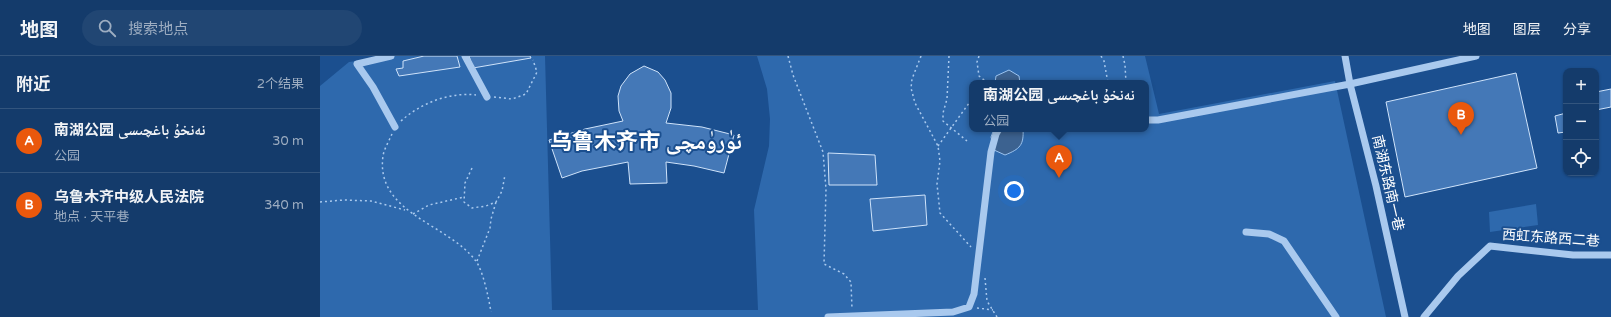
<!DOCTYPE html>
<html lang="zh">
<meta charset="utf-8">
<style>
body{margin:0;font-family:"Varela Round","Noto Naskh Arabic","Noto Sans SC",sans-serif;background:#214673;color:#f1f3f6}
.controls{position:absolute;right:12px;top:12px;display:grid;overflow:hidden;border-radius:8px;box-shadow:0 1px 3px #0004}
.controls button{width:36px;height:36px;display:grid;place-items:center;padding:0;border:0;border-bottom:1px solid #33557e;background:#143b6b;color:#f1f3f6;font:20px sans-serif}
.you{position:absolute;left:694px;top:135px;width:14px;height:14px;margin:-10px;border:3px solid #fff;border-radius:50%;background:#1a73e8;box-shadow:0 0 0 6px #1a73e833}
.badge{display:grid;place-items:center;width:26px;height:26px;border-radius:50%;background:#ea580c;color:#fff;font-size:13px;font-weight:700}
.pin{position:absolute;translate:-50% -33px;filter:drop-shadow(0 1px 2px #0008)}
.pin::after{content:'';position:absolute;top:21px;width:14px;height:12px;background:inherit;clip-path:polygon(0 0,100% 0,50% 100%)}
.popup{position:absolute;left:649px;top:24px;width:180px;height:52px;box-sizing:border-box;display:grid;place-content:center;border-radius:8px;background:#143b6b;filter:drop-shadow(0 1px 3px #0005);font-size:13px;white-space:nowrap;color:#9dadc1}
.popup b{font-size:15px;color:#f1f3f6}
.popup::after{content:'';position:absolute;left:50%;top:100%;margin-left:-8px;border:8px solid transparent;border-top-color:#143b6b}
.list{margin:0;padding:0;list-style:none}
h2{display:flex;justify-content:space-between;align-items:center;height:52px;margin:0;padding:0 16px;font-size:17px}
h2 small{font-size:13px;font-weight:400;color:#9dadc1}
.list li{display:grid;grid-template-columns:26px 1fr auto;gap:12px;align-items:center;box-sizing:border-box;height:64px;padding:0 16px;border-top:1px solid #33557e}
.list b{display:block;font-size:15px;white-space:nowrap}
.list p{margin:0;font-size:13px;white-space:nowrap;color:#9dadc1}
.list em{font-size:13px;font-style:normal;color:#9dadc1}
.icon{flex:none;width:22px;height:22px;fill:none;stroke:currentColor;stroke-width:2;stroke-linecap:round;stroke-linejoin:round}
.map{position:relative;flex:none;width:1291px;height:261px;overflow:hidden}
header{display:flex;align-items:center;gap:24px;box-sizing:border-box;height:56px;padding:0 20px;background:#143b6b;border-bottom:1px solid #33557e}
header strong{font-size:19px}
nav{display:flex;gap:22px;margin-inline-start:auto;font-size:14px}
.search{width:280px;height:36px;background:#214673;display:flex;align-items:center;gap:10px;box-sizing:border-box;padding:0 14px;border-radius:22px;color:#9dadc1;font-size:15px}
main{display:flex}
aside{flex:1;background:#143b6b}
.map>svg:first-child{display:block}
</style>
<header>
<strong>地图</strong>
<div class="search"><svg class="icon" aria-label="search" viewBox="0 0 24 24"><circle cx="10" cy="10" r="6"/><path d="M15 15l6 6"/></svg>搜索地点</div>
<nav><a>地图</a><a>图层</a><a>分享</a></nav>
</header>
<main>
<aside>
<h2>附近<small>2个结果</small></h2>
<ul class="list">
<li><span class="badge">A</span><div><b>南湖公园 نەنخۇ باغچىسى</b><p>公园</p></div><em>30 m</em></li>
<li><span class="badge">B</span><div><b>乌鲁木齐中级人民法院</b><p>地点 · 天平巷</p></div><em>340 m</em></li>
</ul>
</aside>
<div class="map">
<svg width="1291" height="261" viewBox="0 0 1291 261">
<rect width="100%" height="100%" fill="#1b4f8f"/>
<path fill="#2e69ad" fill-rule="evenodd" d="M72,0h153l7,254h206l-4,-100 15,-64 1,-27 -3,-30 -10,-33h388l14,58 176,-33 51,236h-1066v-231l29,-24zM652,27h174v46h-174z
M1216,148l2,21 -48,7 -1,-20z"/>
<path fill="#3c6290" stroke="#9cc4f0" d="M689,14l10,6 1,7h-25l1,-7z
M674,73h29c1,16 -3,20 -18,26l-11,-5 -3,-13z"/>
<path fill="#4478b7" stroke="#cfe3fa" d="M104,0h33l3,11 -61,9 -3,-7 7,-1v-7z
M149,0h61l1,2 -58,10z
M324,10l14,6 7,8 6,13v15l-5,15 36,4 32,8 -10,38 -30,-7 -28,-4 1,21 -37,1 -2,-22 -46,9 -20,7 -13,-38 36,-11 38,-8 -4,-10 -1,-15 3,-10 9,-12z
M1196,17l21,95 -132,29 -19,-95z
M1291,33v18l-15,3v-18z
M1246,57v19l-8,1 -3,-17z
M508,97l47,2 2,30h-48z
M605,139l2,30 -54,6 -3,-32z"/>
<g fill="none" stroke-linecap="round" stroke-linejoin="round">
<path stroke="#a9c9ee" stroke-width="1.5" stroke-dasharray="2 3" stroke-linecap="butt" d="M468,0l5,19 30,77 3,37 -2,75 20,10 7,8 1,27
M601,0l-9,23 -1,9 4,15 23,43 2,15 -3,23 3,29 31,34
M629,0l-2,43 -4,14v8l24,20
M659,0l-2,6 2,14 9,7
M781,0l3,5 4,22
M803,0l2,9 1,18
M174,41l18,2 14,-5 11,-22 -4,-12
M81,65c20,-18 48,-29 75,-26
M72,78c-3,7 -8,15 -9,22 -8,57 65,68 92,104 8,9 14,40 16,52
M618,90l34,-47
M152,112l-7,15 -1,19 8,6 14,-2 10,-4 6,-11 3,-16
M0,146l24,-2 27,1 34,9
M93,158l16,-9 35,-8
M157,205l13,-33 1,-9 5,-17
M665,222l2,23 10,16
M657,252l16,2"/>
<path stroke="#a9c9ee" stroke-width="7" d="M71,0l-34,8 16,23 22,40
M145,0l22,41
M1025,0l5,28 26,102 29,131
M826,64h12l192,-36 126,-28
M926,176l23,2 15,7 52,76
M508,261l125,-5 16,-5 5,-13 17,-142 5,-18 3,-5
M1104,261l34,-41 32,-30 83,9h38"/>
</g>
<g text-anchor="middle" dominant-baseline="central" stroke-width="4" stroke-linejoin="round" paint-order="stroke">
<g font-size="14" fill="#fff" stroke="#1b4f8f">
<text transform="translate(1068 127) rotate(77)">南湖东路南一巷</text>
<text transform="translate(1231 182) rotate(4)">西虹东路西二巷</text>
</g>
<g font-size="22" font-weight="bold" fill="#fff" stroke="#1b4f8f">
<text x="326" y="86">乌鲁木齐市 ئۈرۈمچى</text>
</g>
</g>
</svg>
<div class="controls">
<button>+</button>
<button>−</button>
<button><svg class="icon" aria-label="locate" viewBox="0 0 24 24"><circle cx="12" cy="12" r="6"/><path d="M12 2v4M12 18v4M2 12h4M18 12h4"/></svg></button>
</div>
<div class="you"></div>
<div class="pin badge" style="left:739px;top:122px">A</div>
<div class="popup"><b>南湖公园 نەنخۇ باغچىسى</b>公园</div>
<div class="pin badge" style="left:1141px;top:79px">B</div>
</div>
</main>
